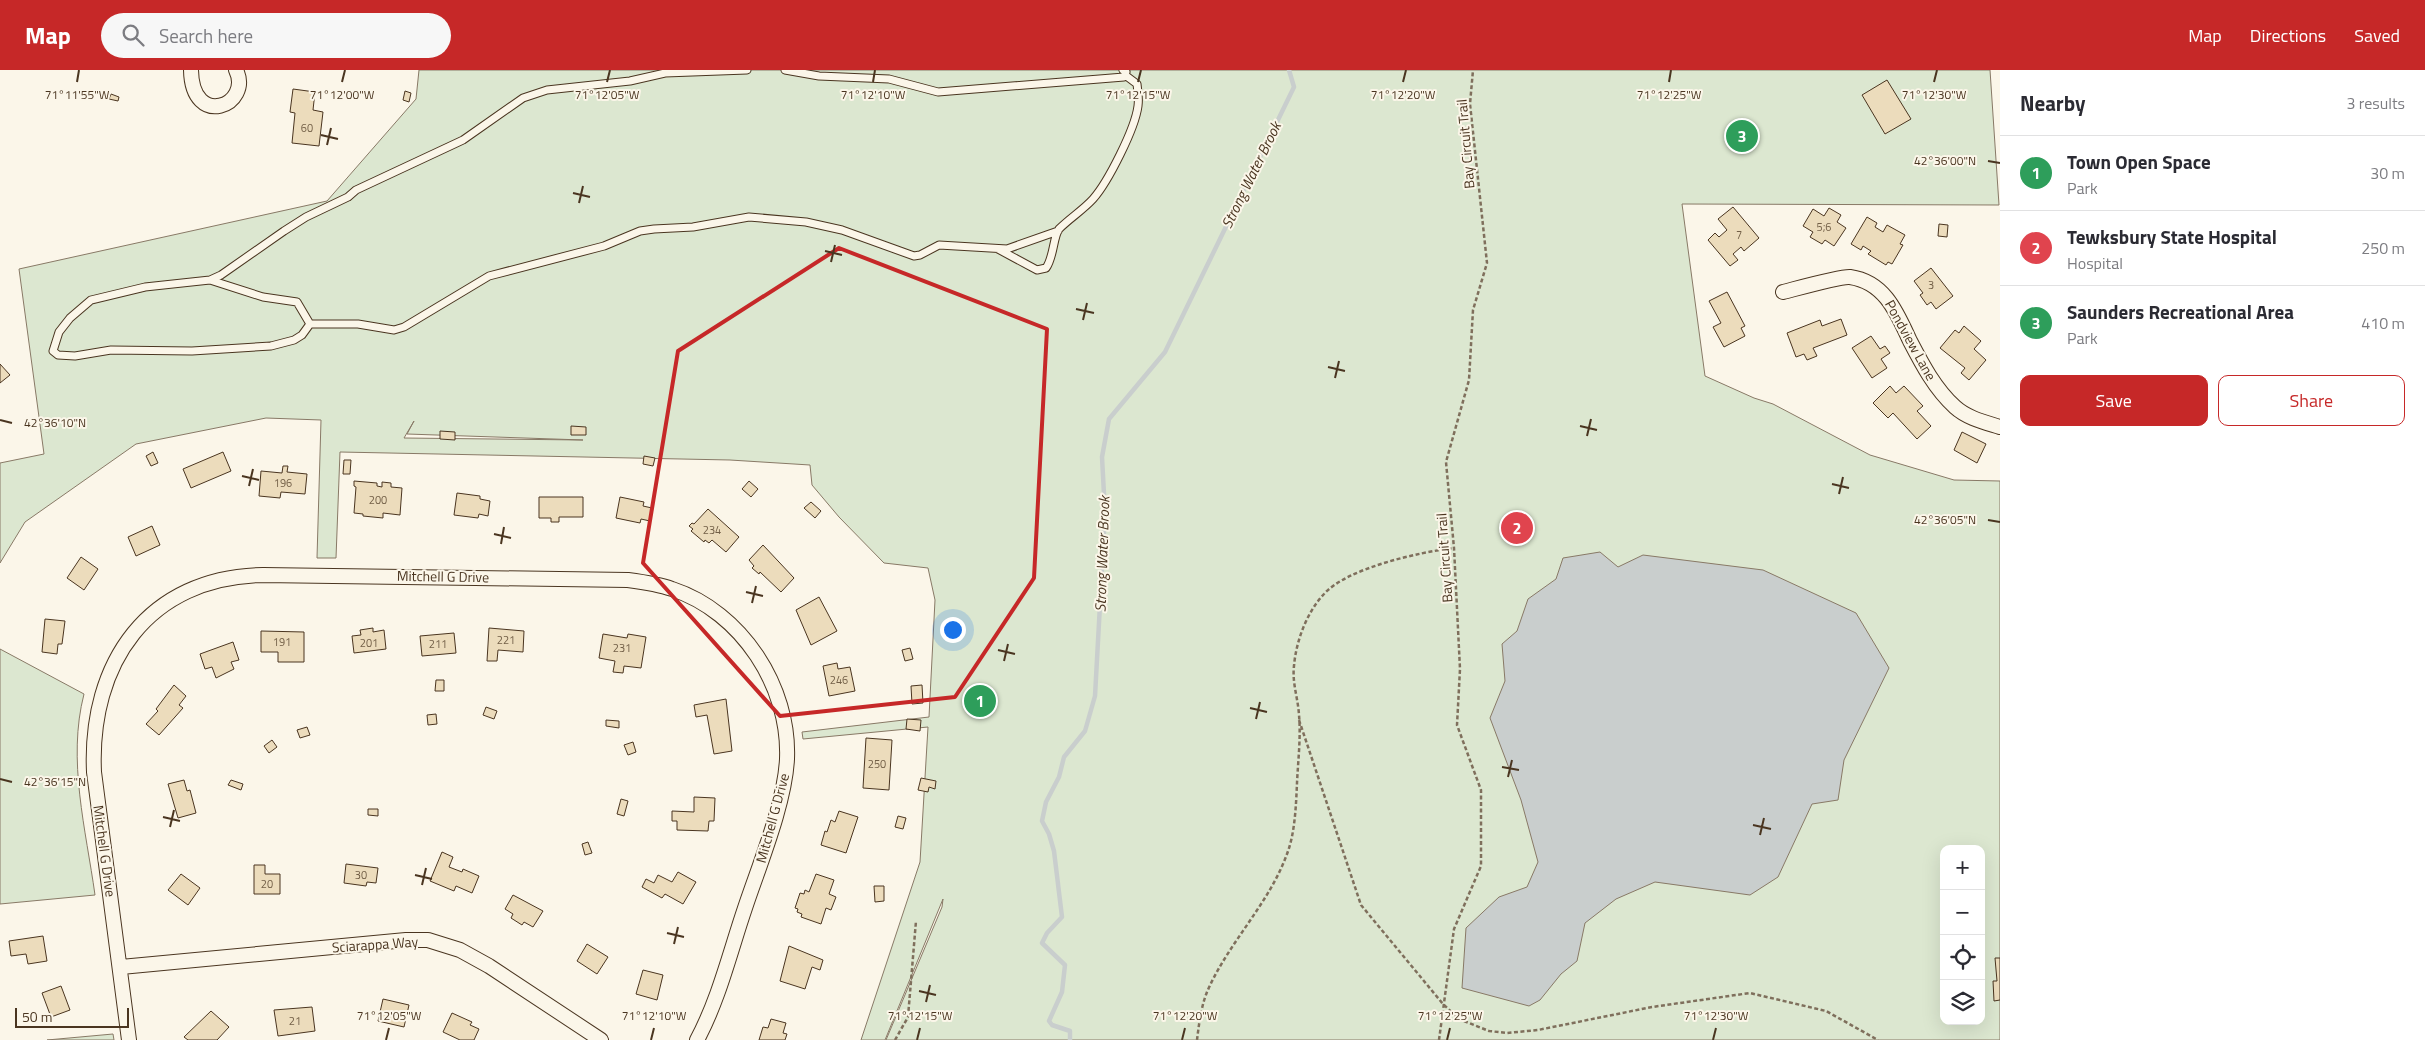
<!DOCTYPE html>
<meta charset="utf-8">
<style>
body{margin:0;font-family:"Titillium Web",sans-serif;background:#f7f7f7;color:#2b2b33}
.controls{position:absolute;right:15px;bottom:15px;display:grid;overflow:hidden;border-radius:10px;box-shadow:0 5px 20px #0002}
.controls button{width:45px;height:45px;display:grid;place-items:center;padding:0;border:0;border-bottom:1px solid #e1e1e2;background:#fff;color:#2b2b33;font:25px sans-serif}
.scale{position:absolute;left:15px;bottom:12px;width:114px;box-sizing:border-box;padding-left:5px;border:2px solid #4a3520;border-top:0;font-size:14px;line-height:18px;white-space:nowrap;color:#4a3520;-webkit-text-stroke:4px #fbf6e9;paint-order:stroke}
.you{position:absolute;left:952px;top:559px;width:18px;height:18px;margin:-12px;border:4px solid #fff;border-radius:50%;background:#1a73e8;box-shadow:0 0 0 8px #1a73e833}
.badge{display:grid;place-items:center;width:32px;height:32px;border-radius:50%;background:#c62828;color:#fff;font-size:16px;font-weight:700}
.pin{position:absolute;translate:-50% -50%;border:2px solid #fff;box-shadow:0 1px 5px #0006}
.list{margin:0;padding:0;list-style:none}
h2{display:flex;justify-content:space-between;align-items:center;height:65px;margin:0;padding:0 20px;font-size:21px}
h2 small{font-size:16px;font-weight:400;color:#7c7c81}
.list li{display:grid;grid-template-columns:32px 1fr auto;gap:15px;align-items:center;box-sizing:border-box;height:75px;padding:0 20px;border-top:1px solid #e1e1e2}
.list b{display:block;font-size:19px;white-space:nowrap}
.list p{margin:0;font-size:16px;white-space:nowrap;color:#7c7c81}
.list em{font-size:16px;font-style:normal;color:#7c7c81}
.actions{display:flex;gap:10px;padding:15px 20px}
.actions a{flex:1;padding:11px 0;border:1px solid #c62828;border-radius:10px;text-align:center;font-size:18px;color:#c62828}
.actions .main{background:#c62828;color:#fff}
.icon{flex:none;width:28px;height:28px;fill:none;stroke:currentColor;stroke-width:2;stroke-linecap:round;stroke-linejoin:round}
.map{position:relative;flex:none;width:2000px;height:970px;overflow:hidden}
header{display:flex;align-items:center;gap:30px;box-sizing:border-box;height:70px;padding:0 25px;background:#c62828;color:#fff}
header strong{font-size:24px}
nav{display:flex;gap:28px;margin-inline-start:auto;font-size:18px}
.search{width:350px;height:45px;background:#f7f7f7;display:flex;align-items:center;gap:12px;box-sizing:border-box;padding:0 18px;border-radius:28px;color:#7c7c81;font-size:19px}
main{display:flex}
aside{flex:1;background:#fff}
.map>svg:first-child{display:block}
</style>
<header>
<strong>Map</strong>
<div class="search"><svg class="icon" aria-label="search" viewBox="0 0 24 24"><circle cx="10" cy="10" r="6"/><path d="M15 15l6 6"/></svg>Search here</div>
<nav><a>Map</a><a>Directions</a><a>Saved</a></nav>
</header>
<main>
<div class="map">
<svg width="2000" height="970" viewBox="0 0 2000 970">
<rect width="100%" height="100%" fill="#fbf6e9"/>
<path fill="#dce7d0" stroke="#887966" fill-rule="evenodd" d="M419,0h1571l9,135 -317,-1 23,172 49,22 19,6 97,51 84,25 46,1v559h-1114l56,-133 1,-8 -58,141h-24l59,-178 8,-135 -125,12 -1,-7 127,-15 6,-117 -7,-32 -44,-5 -45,-46 -27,-32 -2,-20 -80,-5 -390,-8 -4,106h-19l4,-138 -55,-2 -130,26 -111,78 -25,41v-100l44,-9 -25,-185 308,-68 89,-102zM414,351l-7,13 176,6 -179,-2zM1944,779h37v172h-37z
M0,579l84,45c-17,66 2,136 11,201l-95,9z
M113,964l1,6h-67z"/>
<path fill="#c9cecd" stroke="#887966" d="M1600,482l18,15 25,-12 120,15 93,43 33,55 -45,92 -6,40 -26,4 -34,73 -28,18 -95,-13 -39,17 -31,24 -8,38 -16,13 -21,26 -11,6 -67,-18 4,-60 33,-31 28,-10 11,-25 -17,-62 -31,-82 15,-37 -3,-37 15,-13 11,-32 28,-20 7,-21z"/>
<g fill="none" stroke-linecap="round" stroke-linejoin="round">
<path stroke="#c9cecd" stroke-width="4.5" d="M1070,970v-9l-18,-6 -3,-4 13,-29 3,-27 -23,-22 5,-10 15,-16 -8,-66 -5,-17 -7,-13 4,-19 13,-25 5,-20 21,-26 10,-35 10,-183 -3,-56 7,-38 56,-67 129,-265 -5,-17"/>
</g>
<path fill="#ecdcbc" stroke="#4a3520" d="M1887,10l24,39 -26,15 -23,-39z
M293,19l22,3 -2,18 10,2 -4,34 -27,-3 3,-30 -5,-1z
M405,21l6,2 -2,9 -6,-2z
M111,24l8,3 -1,4 -9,-2z
M1733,137l26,31 -15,13 -3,-4 -8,7 5,6 -8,6 -22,-26 7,-7 4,4 8,-7 -9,-11z
M1829,138l12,7 -4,7 9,6 -12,18 -9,-6 -3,4 -12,-7 3,-5 -10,-6 10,-17 11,7z
M1867,147l10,6 -2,4 8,5 4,-7 18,10 -5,9 3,1 -11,19 -4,-2 -2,3 -18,-11 3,-3 -8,-5 -2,4 -10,-6z
M1939,154l9,1 -1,12 -9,-1z
M1931,198l22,28 -17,13 -5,-7 -4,3 -7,-10 3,-2 -9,-12z
M1727,222l18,34 -4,2 4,8 -21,11 -11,-20 8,-4 -12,-22z
M1841,249l6,16 -34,13 4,8 -10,4 -3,-6 -8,3 -9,-24 33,-13 2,6z
M1964,256l17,15 -7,8 12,11 -17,20 -8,-7 4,-5 -25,-20 15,-18 4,3z
M1871,266l9,13 5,-3 5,7 -9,6 6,9 -15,10 -20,-30z
M0,294l10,11 -10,8z
M1890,316l6,7 8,-7 19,20 -6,5 14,15 -14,13 -24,-26 -5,5 -15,-15z
M571,356l15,1v8h-15z
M440,361l15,1v8l-15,-1z
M1962,362l24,12 -9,19 -23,-13z
M153,382l5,11 -7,3 -5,-10z
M223,382l8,19 -40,17 -8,-19z
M644,386l11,2 -2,8 -10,-2z
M344,390h7l-1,14h-7z
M283,396h5l-1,6 20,2 -2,20 -24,-2 -1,6 -21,-2 2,-25 21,2z
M354,411l23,2v3l5,1v-5l9,1v4l11,1 -2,27 -17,-2v5l-20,-2v-2l-9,-1 2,-26 -2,-1z
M749,411l9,8 -7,8 -9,-8z
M457,423l23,3v3l10,2 -2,15 -9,-2 -1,4 -24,-3z
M539,427h44v20h-24v5h-8v-4h-12z
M620,427l24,5 -1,4 9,2 -2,13 -9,-2 -1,4 -24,-5z
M811,432l10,9 -6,7 -11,-10z
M708,439l31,28 -13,15 -14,-12 -3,3 -4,-3 -1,2 -13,-11 2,-2 -4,-3 3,-3 2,1z
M152,456l8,19 -24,11 -8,-19z
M763,475l31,33 -13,14 -21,-20 -1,2 -7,-6 2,-2 -5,-6z
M81,487l17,12 -14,21 -17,-12z
M819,527l18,34 -26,14 -15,-35z
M45,549l20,2 -3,23h-4l-1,10 -15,-2z
M373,558v4l11,-2 2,19 -32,4 -2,-17 9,-1 -1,-5z
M489,558l35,3 -1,21 -25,-2 -1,11h-10z
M261,561l43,1v30h-26v-10h-17z
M454,563l2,20 -34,3 -2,-20z
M603,564l24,4 1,-4 18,3 -5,31 -17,-2 -1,7 -10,-1 2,-11 -16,-3z
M233,572l6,18 -8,2 3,7 -18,9 -4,-11 -7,2 -5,-15z
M910,578l3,11 -8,2 -3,-11z
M837,593l1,6 12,-2 5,24 -26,5 -6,-30z
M436,610h8v11h-9z
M174,615l12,11 -7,9 4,3 -24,27 -13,-11 12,-13 -2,-2z
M922,615l1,18 -11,1 -1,-18z
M726,629l6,52 -18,3 -7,-39 -11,2 -2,-12z
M486,637l11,4 -3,8 -11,-4z
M436,644l1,10 -9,1 -1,-10z
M907,649l14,1 -1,11 -14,-2z
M606,650l13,1v7l-13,-2z
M307,657l3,8 -10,3 -3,-8z
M866,668l26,2 -3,50 -26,-2z
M272,670l5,7 -8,6 -5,-7z
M633,672l3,10 -8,3 -4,-10z
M921,708l15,3 -1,8 -6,-2 -1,5 -10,-2z
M184,710l3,11 3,-1 6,23 -18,5 -10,-34z
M231,710l12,4 -2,6 -13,-5z
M694,727l21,1 -1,23h-5l-1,10 -31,-1v-9h-5v-10l22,1z
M621,729l7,2 -4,15 -7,-2z
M368,739h10v7l-10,-1z
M839,741l19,6 -12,36 -25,-8 4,-14 2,1 4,-12 4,2z
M898,746l8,2 -3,11 -8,-2z
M588,772l4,11 -7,2 -3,-11z
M442,782l11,5 -4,10 13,5 1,-3 16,7 -7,17 -16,-7 -2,5 -24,-10z
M346,794l32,4 -2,15 -9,-1 -1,4 -22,-3z
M254,795h11v9h15v20h-26z
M678,802l18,10 -13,22 -18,-10 -3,4 -20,-11 4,-8 8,4 4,-8 14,7z
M181,804l19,14 -12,17 -20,-15z
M816,804l18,6 -5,14 7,3 -5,13 -5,-2 -5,16 -20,-7 1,-3 -5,-2 1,-3 -3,-1 5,-15 4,1 1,-4 4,2z
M874,816h10v15l-9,1z
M513,825l30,16 -10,16 -9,-5 -2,3 -11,-7 2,-4 -8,-5z
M43,866l4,25 -19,3 -2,-10 -15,2 -2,-15z
M587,874l21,13 -11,17 -20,-13z
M789,876l34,14 -3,10 -8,-3 -7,22 -25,-8z
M1995,888h5v42l-6,1 -1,-20h4z
M643,900l20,5 -6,25 -21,-6z
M61,916l9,24 -19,7 -9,-24z
M383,929l26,6 -5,22 -26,-6z
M312,937l3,24 -37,5 -4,-26z
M211,941l18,16 -12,13h-29l-4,-3z
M452,943l20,9 -2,3 9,4 -5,11h-14l-17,-8z
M771,949l15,4 -3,10 4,1 -2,6h-26l4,-13 5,1z"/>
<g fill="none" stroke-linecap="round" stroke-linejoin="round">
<g stroke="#4a3520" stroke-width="9">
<path id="service" d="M785,0l34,6 70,3 49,13 186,-15 2,-5 -3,-2
M998,179l39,21 9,-2c8,-11 7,-31 13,-39 11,-11 24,-19 34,-30 15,-17 42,-70 45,-93 1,-7 0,-15 -1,-22l-12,-9
M210,210l11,-5 63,-44 22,-14 42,-20 8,-7 107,-50 60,-42 24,-8 83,-9 35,-8 82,-3
M310,254l-8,11 -8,5 -23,6 -79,5 -81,-1 -36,6 -17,-1 -5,-4 6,-19 11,-14 21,-18 54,-13 65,-7 53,17 34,5 13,22h48l36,6 10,-3 85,-51 115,-30 36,-15 14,-2 39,-2 56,-10 57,5 36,8 72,26 6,-1 19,-10 68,4 51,-18"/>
</g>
<g stroke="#4a3520" stroke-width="16">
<path id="minor" d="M191,0c1,60 62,35 45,0
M1783,222c12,-3 58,-16 67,-15 35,5 47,36 60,64 12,23 25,48 45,66 12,11 29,15 45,20
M121,897l285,-27h22l32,10 29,16 112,74
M129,970l-35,-268c-5,-109 54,-195 169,-197l365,5c15,2 30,4 44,9 70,23 118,98 115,170 -2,44 -28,107 -42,149 -15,44 -26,91 -48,132"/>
</g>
<path stroke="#7f6f5c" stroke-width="2.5" stroke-dasharray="4 2.5" stroke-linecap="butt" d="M1299,650l62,185 82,99 16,15 30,12 18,2 31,-3 114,-23 98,-14 76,18 52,29
M895,970l13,-23 8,-96
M1197,970c2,-16 4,-33 10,-48 21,-49 62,-88 80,-138 8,-21 9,-48 10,-71 1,-22 4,-46 2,-68 -1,-17 -7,-32 -5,-49 2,-25 13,-54 30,-72 23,-26 96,-42 130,-46
M1439,970l15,-111 27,-63v-76l-24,-65 3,-56 -6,-121 -8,-86 23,-82 4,-70 14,-47 -17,-159 3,-34"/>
<use href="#service" stroke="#fbf6e9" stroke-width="7"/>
<use href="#minor" stroke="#fbf6e9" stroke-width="14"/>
</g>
<path fill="none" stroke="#c62828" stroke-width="4" stroke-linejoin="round" d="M839,178l208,81 -13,249 -79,119 -175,19 -137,-153 35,-212z"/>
<path fill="none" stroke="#4a3520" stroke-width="2" d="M77,12l2,-12M342,12l3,-12M607,12l3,-12M873,12l2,-12M1138,12l3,-12M1403,12l3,-12M1669,12l2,-12M1934,12l3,-12M321,65l17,4M327,75l4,-17M1988,91l12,2M573,123l17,4M579,133l4,-17M825,181l17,4M831,192l4,-17M1076,239l18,4M1083,250l4,-17M1328,297l17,4M1335,308l4,-17M0,350l12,3M1580,356l17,4M1587,366l4,-17M242,406l17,4M1832,414l17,4M249,416l4,-17M1839,424l4,-17M1988,450l12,2M494,464l17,4M501,474l3,-17M746,522l17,4M752,533l4,-17M998,580l17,4M1004,591l4,-17M1250,638l17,4M1256,649l4,-17M1502,697l17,3M1508,707l4,-17M0,709l12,3M163,747l17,4M1753,755l18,4M170,757l4,-17M1760,765l4,-17M415,805l17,4M422,815l4,-17M667,863l17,4M674,874l4,-17M919,921l17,4M926,932l4,-17M386,970l3,-12M651,970l3,-12M917,970l3,-12M1182,970l3,-12M1447,970l3,-12M1713,970l3,-12"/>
<g text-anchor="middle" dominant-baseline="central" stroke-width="4" stroke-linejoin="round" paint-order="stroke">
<g font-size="11" fill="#725f47">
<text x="307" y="58">60</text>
<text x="1824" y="157">5;6</text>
<text x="1739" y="165">7</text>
<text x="1931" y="215">3</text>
<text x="283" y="413">196</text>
<text x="378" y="430">200</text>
<text x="712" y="460">234</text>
<text x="506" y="570">221</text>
<text x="282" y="572">191</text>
<text x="369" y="573">201</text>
<text x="438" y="574">211</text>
<text x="622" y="578">231</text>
<text x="839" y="610">246</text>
<text x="877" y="694">250</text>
<text x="361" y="805">30</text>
<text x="267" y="814">20</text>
<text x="295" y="951">21</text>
</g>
<g font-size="14" fill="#4a3520" stroke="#fbf6e9">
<text transform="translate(1465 74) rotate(-95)">Bay Circuit Trail</text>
<text transform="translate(1911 270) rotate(61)">Pondview Lane</text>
<text transform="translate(1444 488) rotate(-94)">Bay Circuit Trail</text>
<text transform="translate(443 506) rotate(1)">Mitchell G Drive</text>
<text transform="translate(772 748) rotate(-75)">Mitchell G Drive</text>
<text transform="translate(105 781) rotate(82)">Mitchell G Drive</text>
<text transform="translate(375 874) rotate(-4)">Sciarappa Way</text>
</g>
<g font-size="15" font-style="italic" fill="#4a3520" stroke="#fbf6e9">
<text transform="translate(1251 105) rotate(-64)">Strong Water Brook</text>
<text transform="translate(1102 484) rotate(-88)">Strong Water Brook</text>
</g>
</g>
<g font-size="12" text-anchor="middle" fill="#4a3520" stroke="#fbf6e9" stroke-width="4" stroke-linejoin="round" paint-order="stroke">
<text x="342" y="29">71°12'00"W</text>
<text x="607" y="29">71°12'05"W</text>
<text x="873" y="29">71°12'10"W</text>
<text x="1138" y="29">71°12'15"W</text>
<text x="1403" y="29">71°12'20"W</text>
<text x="1669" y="29">71°12'25"W</text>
<text x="1934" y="29">71°12'30"W</text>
<text x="77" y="29">71°11'55"W</text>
<text x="1945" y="95">42°36'00"N</text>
<text x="55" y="357">42°36'10"N</text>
<text x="1945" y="454">42°36'05"N</text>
<text x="55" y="716">42°36'15"N</text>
<text x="389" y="950">71°12'05"W</text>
<text x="654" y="950">71°12'10"W</text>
<text x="920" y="950">71°12'15"W</text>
<text x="1185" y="950">71°12'20"W</text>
<text x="1450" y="950">71°12'25"W</text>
<text x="1716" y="950">71°12'30"W</text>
</g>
</svg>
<div class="controls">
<button>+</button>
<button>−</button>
<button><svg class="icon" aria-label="locate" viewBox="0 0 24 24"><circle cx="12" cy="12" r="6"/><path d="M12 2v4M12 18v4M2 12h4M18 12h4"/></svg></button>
<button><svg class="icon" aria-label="layers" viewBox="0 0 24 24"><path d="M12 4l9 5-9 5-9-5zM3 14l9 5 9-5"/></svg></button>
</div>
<div class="scale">50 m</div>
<div class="you"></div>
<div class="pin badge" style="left:980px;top:631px;background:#2e9e5b">1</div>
<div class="pin badge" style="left:1517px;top:458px;background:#e0444e">2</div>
<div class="pin badge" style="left:1742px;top:66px;background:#2e9e5b">3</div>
</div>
<aside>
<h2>Nearby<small>3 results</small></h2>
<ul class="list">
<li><span class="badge" style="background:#2e9e5b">1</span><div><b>Town Open Space</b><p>Park</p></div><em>30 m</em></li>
<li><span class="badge" style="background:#e0444e">2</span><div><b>Tewksbury State Hospital</b><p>Hospital</p></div><em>250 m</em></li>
<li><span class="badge" style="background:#2e9e5b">3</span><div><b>Saunders Recreational Area</b><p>Park</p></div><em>410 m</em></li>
</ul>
<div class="actions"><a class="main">Save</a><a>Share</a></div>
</aside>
</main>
